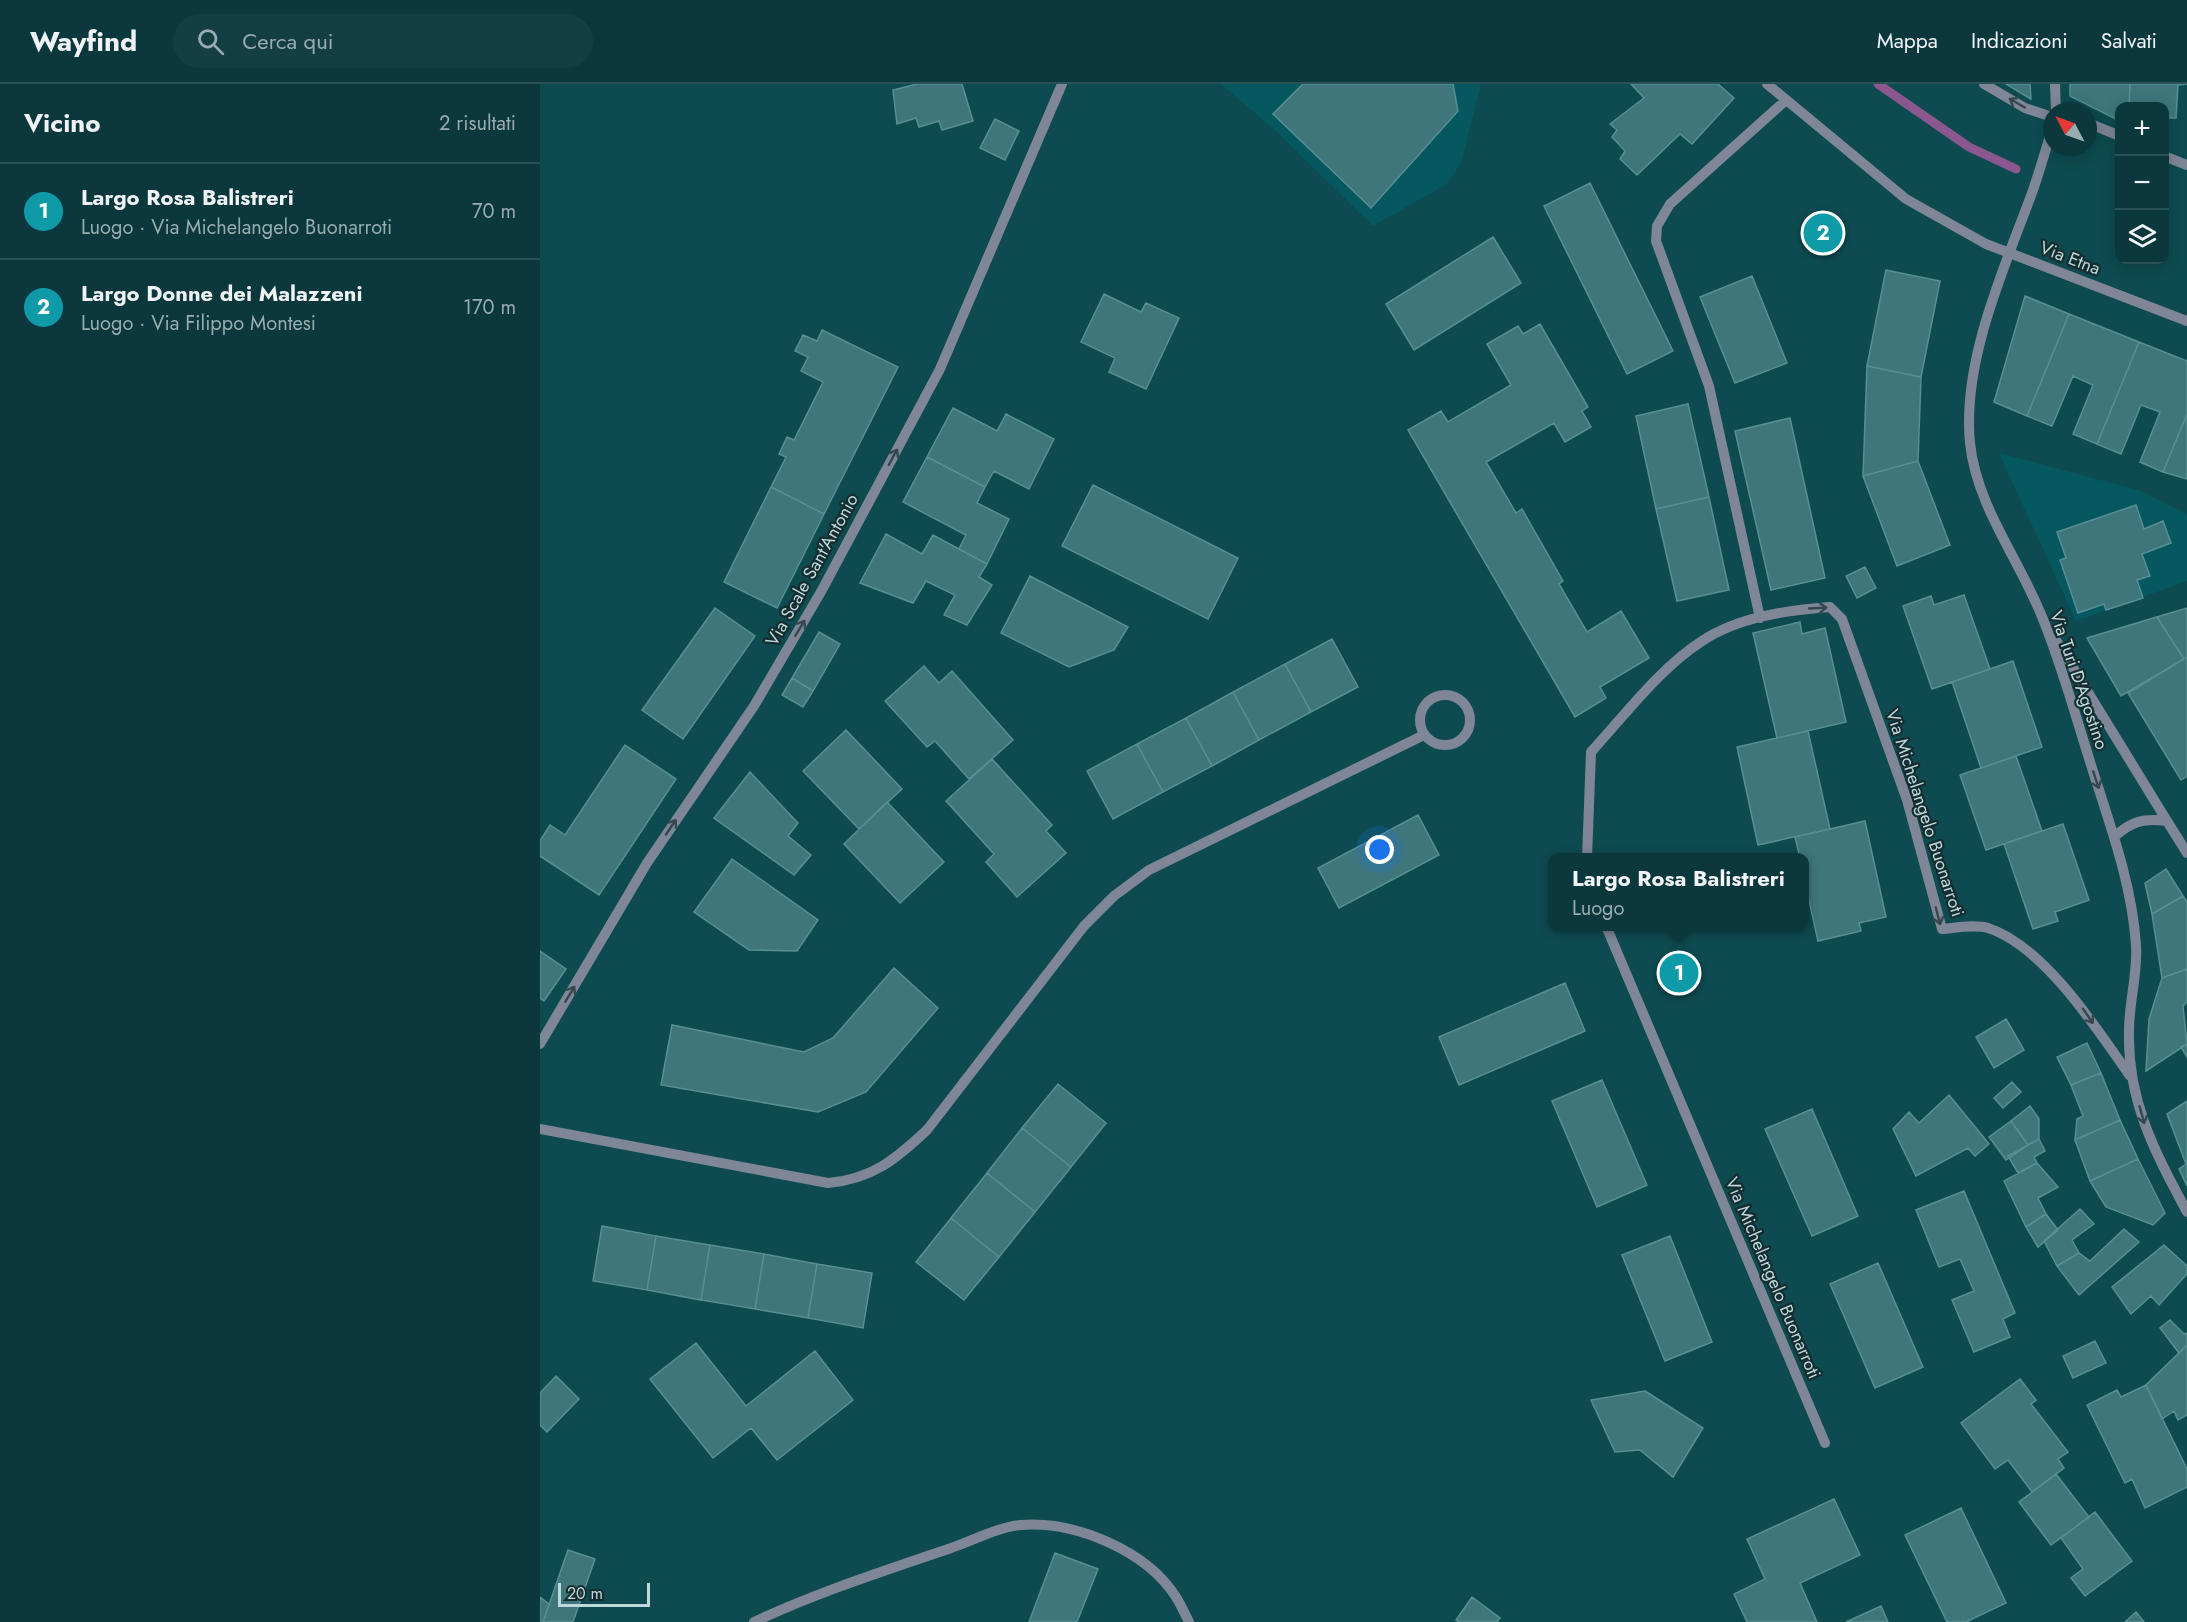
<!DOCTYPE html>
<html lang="it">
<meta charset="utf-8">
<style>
body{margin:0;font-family:Jost,sans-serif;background:#133f44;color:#f1f3f6}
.controls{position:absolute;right:18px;top:18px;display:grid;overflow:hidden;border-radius:12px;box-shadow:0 3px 15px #0003}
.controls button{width:54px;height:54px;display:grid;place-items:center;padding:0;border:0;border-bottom:2px solid #2a5257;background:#0a383d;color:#f1f3f6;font:30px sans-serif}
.compass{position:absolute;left:1503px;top:18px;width:54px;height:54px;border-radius:50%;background:#0a383d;box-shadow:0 3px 15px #0003;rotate:311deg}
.scale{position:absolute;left:18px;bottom:15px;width:92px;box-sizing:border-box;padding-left:6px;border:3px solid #bdd9dc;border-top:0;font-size:16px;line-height:21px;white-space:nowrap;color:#bdd9dc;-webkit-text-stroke:4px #152d2f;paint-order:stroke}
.you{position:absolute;left:840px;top:766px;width:21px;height:21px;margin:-15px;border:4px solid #fff;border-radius:50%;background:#1a73e8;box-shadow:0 0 0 9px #1a73e833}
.badge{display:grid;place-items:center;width:39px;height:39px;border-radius:50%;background:#8bbbb9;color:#fff;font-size:20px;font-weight:700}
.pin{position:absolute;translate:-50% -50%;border:3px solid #fff;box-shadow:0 2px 6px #0006}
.popup{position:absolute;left:1008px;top:769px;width:261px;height:78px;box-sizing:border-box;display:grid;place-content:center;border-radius:12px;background:#0a383d;filter:drop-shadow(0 2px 4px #0005);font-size:20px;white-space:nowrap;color:#99acb0}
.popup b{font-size:22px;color:#f1f3f6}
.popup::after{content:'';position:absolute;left:50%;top:100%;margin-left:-12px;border:12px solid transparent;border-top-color:#0a383d}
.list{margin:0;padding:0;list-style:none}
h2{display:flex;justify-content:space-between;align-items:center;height:78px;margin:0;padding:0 24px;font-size:26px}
h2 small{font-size:20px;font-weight:400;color:#99acb0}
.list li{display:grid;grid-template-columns:39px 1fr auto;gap:18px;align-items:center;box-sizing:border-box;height:96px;padding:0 24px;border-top:2px solid #2a5257}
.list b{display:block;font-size:22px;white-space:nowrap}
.list p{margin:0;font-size:20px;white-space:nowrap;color:#99acb0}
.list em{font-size:20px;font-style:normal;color:#99acb0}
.icon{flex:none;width:33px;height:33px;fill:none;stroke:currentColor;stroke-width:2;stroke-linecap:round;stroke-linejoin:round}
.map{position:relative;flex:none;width:1647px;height:1538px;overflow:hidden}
header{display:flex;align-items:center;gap:36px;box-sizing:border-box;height:84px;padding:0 30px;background:#0a383d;border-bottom:2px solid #2a5257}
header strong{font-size:28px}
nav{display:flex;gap:33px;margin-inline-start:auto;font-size:21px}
.search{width:420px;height:54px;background:#133f44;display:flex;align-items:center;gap:15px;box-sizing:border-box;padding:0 21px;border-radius:33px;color:#99acb0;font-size:22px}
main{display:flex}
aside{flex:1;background:#0a383d}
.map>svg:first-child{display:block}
</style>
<header>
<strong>Wayfind</strong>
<div class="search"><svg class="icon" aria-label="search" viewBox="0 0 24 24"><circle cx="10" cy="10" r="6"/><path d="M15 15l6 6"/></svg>Cerca qui</div>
<nav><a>Mappa</a><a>Indicazioni</a><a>Salvati</a></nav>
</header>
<main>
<aside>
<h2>Vicino<small>2 risultati</small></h2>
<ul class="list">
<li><span class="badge" style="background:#0f9aa8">1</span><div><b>Largo Rosa Balistreri</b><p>Luogo · Via Michelangelo Buonarroti</p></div><em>70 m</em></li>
<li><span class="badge" style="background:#0f9aa8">2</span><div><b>Largo Donne dei Malazzeni</b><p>Luogo · Via Filippo Montesi</p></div><em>170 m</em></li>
</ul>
</aside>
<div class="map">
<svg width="1647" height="1538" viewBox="0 0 1647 1538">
<rect width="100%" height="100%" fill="#0d4b51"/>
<path fill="#05585f" d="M681,0h259v4l-19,75 -14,21 -74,42 -95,-93z
M1459,369l142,38 46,23v67l-111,40z"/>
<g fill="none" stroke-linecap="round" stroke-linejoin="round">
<path stroke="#8a588e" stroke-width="9" d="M1338,0l91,63 47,22"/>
</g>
<path fill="#3e767c" stroke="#578f95" stroke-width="1.5" d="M377,0h45l11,37 -31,9 -3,-9 -20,6 -3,-9 -19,6 -4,-34z
M763,0h150l5,27 -87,97 -98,-94z
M1091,0h87l16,14 -42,46 -12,-10 -43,41 -17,-16 5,-8 -13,-14 5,-7 -7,-6 34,-26z
M1466,0h24l1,15z
M1530,0h60l-1,22h-9v15l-50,-25z
M1590,0h57l-9,1 -2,33h-12v-12h-35z
M455,35l24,12 -14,29 -25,-12z
M1050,99l83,168 -46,23 -83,-168z
M953,153l28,46 -107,67 -28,-46z
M1346,186l54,11 -19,96 -54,-11z
M1212,192l35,87 -52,20 -35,-86z
M564,210l37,18 5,-9 33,15 -33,71 -37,-17 6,-14 -34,-16z
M1485,212l44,18 -42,102 -33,-14z
M1529,230l70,28 -42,102 -24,-10 20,-49 -20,-9 -21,50 -25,-10z
M1000,240l48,83 -6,4 9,16 -26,15 -11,-19 -68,39 30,51 6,-4 41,72 -4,3 28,48 34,-21 28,47 -49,29 6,11 -31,19 -167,-287 33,-19 7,11 63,-37 -24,-41 31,-18 5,8z
M282,246l76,37 -74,147 -53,-27 15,-30 -7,-3 8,-17 7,3 29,-58 -22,-11 7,-14 -13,-6 8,-16 14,6z
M1599,258l48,19v53l-24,58 -23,-10 20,-50 -19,-7 -20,49 -24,-10z
M1327,282l54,11 -3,84 -55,15z
M1148,320l21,93 -53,12 -20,-93z
M413,324l44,23 9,-17 48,25 -25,50 -35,-18 -9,16 -58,-30z
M1647,330v65l-24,-7z
M1250,334l35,160 -54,12 -36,-159z
M387,373l58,30 -8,16 32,16 -22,45 -28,-15 7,-14 -63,-33z
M1378,377l32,84 -53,21 -34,-90z
M553,401l145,73 -30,61 -146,-73z
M231,403l53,27 -47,94 -53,-26z
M1169,413l20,93 -52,11 -21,-92z
M1596,421l8,24 19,-8 8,22 -29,11 8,22 -13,4 6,18 -37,12 -2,-6 -26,9 -18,-53 6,-2 -9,-26z
M346,450l36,20 11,-19 54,29 -8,13 13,8 -25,40 -23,-10 11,-20 -29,-14 -13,22 -53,-20z
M1325,483l11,21 -19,10 -11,-22z
M490,492l98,51 -14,23 -45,17 -68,-34z
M1424,511l26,74 -58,20 -29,-83 28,-10 3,9z
M175,524l40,28 -72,103 -41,-29z
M1647,524v49l-3,2 -27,-42z
M1617,533l27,42 -63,37 -34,-58z
M1260,538l2,12 23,-6 21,94 -69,16 -24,-105z
M279,548l21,12 -27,47 -21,-13z
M792,555l26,48 -47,25 -26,-48z
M1647,573v119l-6,4 -53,-87z
M1473,577l29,86 -61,21 -29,-86z
M745,580l26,48 -52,28 -26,-48z
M384,582l15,17 13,-12 61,69 -44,39 -34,-38 -8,6 -42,-46z
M252,594l21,13 -10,16 -21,-12z
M693,608l26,48 -47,26 -26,-48z
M646,634l26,48 -49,26 -26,-48z
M306,646l56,59 -43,40 -56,-58z
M1268,647l22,98 -72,16 -21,-98z
M597,660l26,48 -50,27 -26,-48z
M85,661l51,34 -77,116 -59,-39v-15l10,-16 15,10z
M1476,672l26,75 -56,19 -26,-75z
M452,675l60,66 -6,6 20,22 -49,44 -31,-35 8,-8 -48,-53z
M210,688l48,51 -10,13 23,19 -17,20 -80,-57z
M347,718l57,60 -44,41 -56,-59z
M878,731l21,40 -100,53 -21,-40z
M1325,737l21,96 -27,6 2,8 -43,10 -13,-59v-24h-5l-5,-21z
M1523,740l26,76 -34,12 3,9 -25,8 -29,-85z
M192,775l86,61 -21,31 -48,-1 -55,-38z
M1626,785l17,27 -31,18 -7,-31z
M1643,812l4,6v67l-25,9 -10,-64z
M0,867l26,18 -22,32 -4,-3z
M354,884l44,40 -72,84 -48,20 -157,-27 11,-60 132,27 29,-14z
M1647,885v33l-4,4 4,38 -41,27 3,-52 13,-41z
M1025,899l20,48 -126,54 -20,-48z
M1466,935l18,31 -30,18 -18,-31z
M1547,959l14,30 -30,12 -14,-28z
M1647,960v13l-6,-10z
M1561,989l19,47 -45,20 2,-21 6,-3 -12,-31z
M1062,996l45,105 -50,22 -45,-106z
M1472,998l9,10 -18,16 -9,-10z
M518,1000l48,39 -35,44 -49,-39z
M1409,1011l40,49 -14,12 -7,-8 -52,28 -23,-47 16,-17 10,11z
M1647,1017v63h-1l-19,-50z
M1490,1022l9,13v20l-11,6 -17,-24z
M1272,1025l46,107 -46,20 -47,-107z
M1580,1036l18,39 -48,22 -15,-41z
M1471,1037l17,24 -22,15 -17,-23z
M482,1044l49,39 -36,45 -48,-39z
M1499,1055l6,12 -11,6 3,6 -19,10 -10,-17z
M1598,1075l27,54 -12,12 -47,-18 -16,-26z
M1497,1079l21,24 -20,11 8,16 -20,13 -22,-46z
M1646,1080h1v22l-8,-17z
M447,1089l48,39 -36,45 -48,-39z
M1424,1107l51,122 -12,6 7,18 -36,15 -22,-52 22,-9 -14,-32 -21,8 -23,-57z
M1540,1125l14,15 -22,16 7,13 -22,13 -13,-25z
M1506,1130l12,16 -20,17 -12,-20z
M411,1134l48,39 -35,43 -48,-38z
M62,1142l54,10 -9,54 -54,-9z
M1584,1145l15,13 -60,53 -22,-29 22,-13 11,8z
M116,1152l54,9 -9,55 -54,-10z
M1130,1152l42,106 -47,19 -43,-106z
M170,1161l54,9 -9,55 -54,-9z
M1624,1161l23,21v8l-28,31 -8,-9 -20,18 -19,-27z
M224,1170l53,10 -9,54 -53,-9z
M1338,1179l45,104 -48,21 -45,-104z
M277,1180l55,9 -9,55 -55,-10z
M1630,1236l14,14 3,-1v12l-8,8 -19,-25z
M1555,1257l11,22 -33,15 -10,-22z
M156,1259l50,63 69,-55 38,49 -76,60 -26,-32 -38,30 -63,-79z
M1647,1261v70l-9,5 -4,-9 -12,8 -16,-34z
M16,1292l23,23 -32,33 -7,-7v-32z
M1480,1295l16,21 -5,4 37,48 -10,7 6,9 -32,24 -24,-32 -13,9 -34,-46z
M1606,1301l41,84v18l-42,21 -13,-29 -7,4 -38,-78 30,-15 4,7z
M1105,1307l58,37 -30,49 -33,-27 -25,2 -24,-52z
M1516,1390l33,43 -38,28 -32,-43z
M1294,1415l26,56 -60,28 17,39h-70l-13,-28 31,-15 -18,-40z
M1421,1424l45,95 -40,19h-19l-42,-87z
M1555,1428l37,49 -47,35 -14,-18 12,-9 -22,-31z
M28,1466l27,9 -22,63h-30z
M515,1469l43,16 -21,53h-48z
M0,1513l9,7 -6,18h-3z
M932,1513l28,21 -3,4h-37l-4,-2z
M1341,1522l7,16h-42z
M1596,1528l8,10h-19z"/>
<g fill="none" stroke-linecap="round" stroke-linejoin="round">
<path stroke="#7e8697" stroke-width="10" d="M1227,0l139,115 80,45 201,77
M1444,0l41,24 27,9
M1515,0l1,27
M1548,39l32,13
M1512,46c-8,24 -14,48 -23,71 -27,72 -67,163 -59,242 7,67 54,122 76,184 18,46 31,94 46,141 18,57 40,116 44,177 2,28 -7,57 -7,85 -2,71 26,122 58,182
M1624,72l23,9
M1220,534l-51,-232 -53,-145 1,-15 13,-22 115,-103
M1516,556l111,181
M880 636a25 25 0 1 1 50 0a25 25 0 1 1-50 0Z
M1574,753c18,-16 29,-19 53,-16l20,32
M1047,774l4,-106c34,-37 68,-83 111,-111 36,-24 86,-31 128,-34l12,12 65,181 35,129c13,-1 33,-5 46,-1 56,18 109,101 142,148
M1066,842l219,517
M0,960l107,-181 107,-157 68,-116 118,-221 122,-285
M0,1045l288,54c44,-4 67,-23 99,-53l157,-204 30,-30 35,-26 275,-135
M214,1538c64,-30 130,-51 197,-74 21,-7 47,-21 70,-23 54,-4 125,25 155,72 5,8 9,17 13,25"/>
</g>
<defs><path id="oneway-shaft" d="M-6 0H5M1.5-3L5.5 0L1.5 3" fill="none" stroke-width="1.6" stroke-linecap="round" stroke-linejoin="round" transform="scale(1.5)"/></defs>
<g stroke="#34484e">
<use href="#oneway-shaft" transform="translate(1477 19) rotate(-150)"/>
<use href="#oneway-shaft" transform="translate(353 373) rotate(-62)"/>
<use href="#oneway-shaft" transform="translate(1278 524) rotate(-3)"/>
<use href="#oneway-shaft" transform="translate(260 544) rotate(-59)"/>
<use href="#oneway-shaft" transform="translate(1556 696) rotate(72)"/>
<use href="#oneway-shaft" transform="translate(131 743) rotate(-56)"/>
<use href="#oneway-shaft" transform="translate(1398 832) rotate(75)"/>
<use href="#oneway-shaft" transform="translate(30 910) rotate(-59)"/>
<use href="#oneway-shaft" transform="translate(1548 932) rotate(55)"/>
<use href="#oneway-shaft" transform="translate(1602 1031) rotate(74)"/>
</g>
<g text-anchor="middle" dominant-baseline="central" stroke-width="4.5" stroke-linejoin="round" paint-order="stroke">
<g font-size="18" fill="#bdd9dc" stroke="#152d2f">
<text transform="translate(1530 174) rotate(21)">Via Etna</text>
<text transform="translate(272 486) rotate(-61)">Via Scale Sant'Antonio</text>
<text transform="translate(1539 596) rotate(71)">Via Turi D'Agostino</text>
<text transform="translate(1385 729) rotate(72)">Via Michelangelo Buonarroti</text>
<text transform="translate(1233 1194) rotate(67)">Via Michelangelo Buonarroti</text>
</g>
</g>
</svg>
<div class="controls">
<button>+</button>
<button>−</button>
<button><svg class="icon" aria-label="layers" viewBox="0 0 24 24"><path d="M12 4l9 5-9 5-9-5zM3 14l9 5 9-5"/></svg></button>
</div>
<svg class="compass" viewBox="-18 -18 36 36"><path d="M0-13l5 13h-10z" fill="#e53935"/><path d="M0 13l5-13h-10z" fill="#99acb0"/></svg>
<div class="scale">20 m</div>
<div class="you"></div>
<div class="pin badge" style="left:1139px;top:889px;background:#0f9aa8">1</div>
<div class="popup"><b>Largo Rosa Balistreri</b>Luogo</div>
<div class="pin badge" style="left:1283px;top:149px;background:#0f9aa8">2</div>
</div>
</main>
